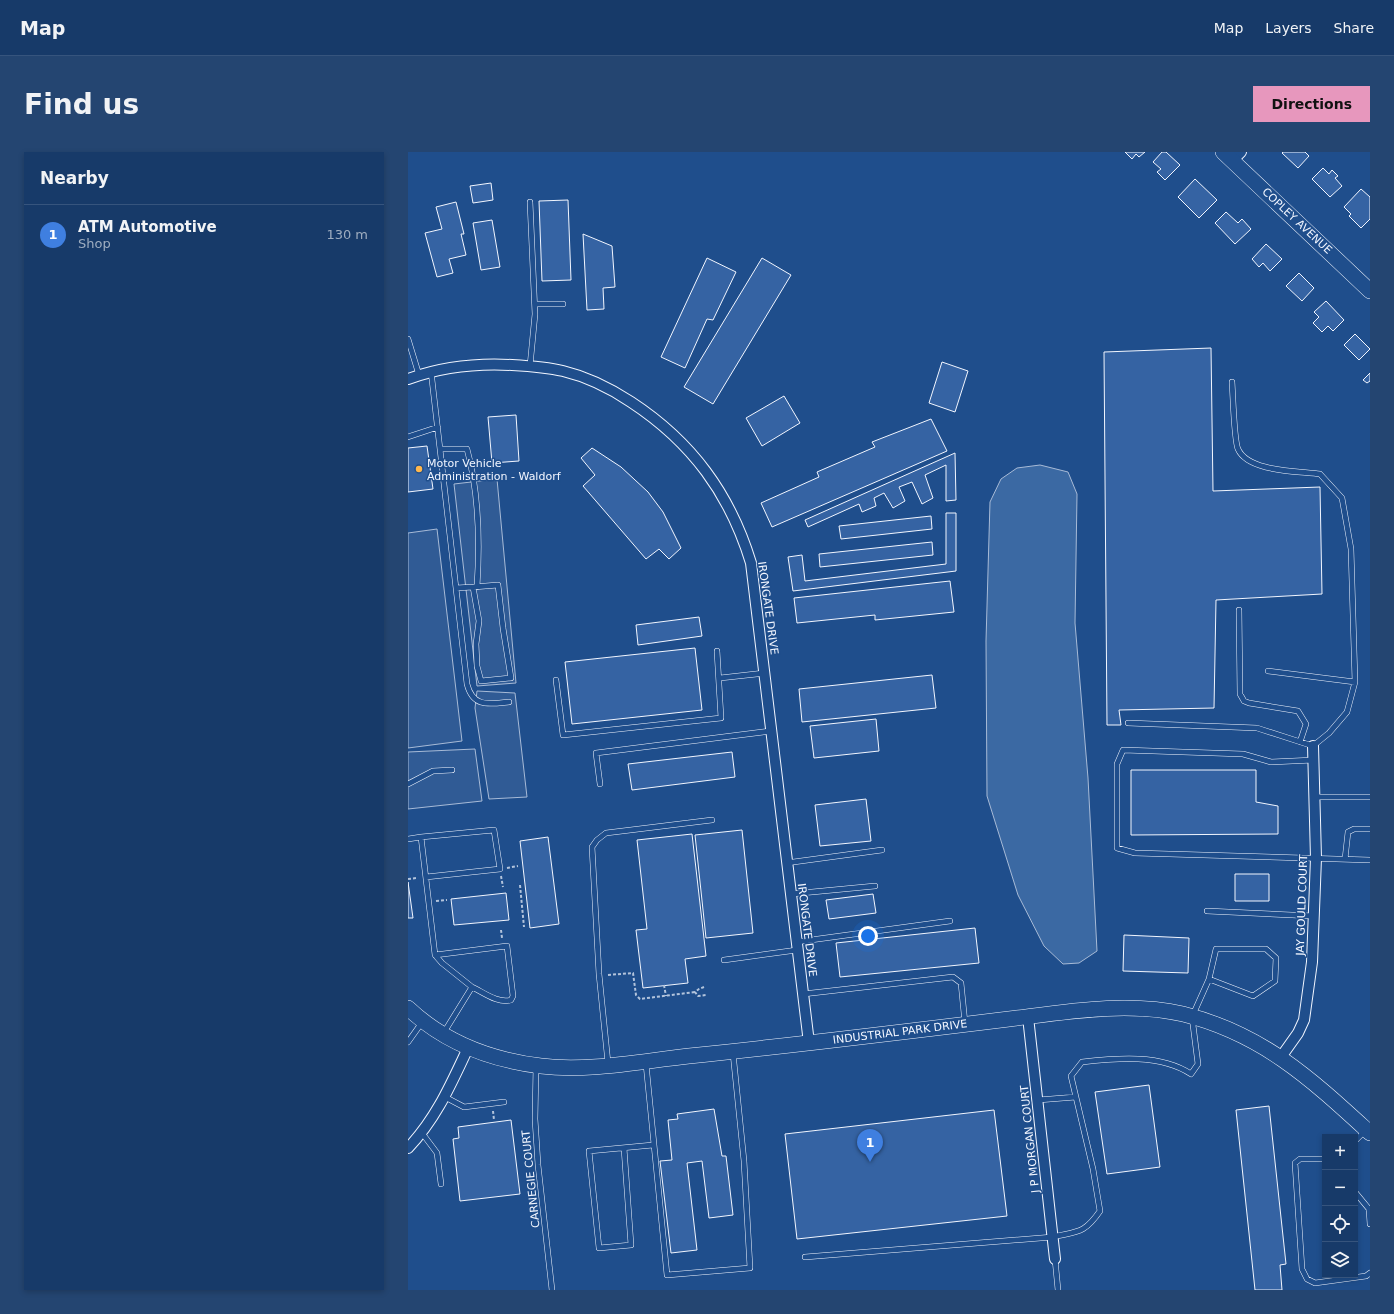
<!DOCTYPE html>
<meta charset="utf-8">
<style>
body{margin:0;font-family:"DejaVu Sans",sans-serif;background:#244571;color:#f1f3f6}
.controls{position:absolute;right:12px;bottom:12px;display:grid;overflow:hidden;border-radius:0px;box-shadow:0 2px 6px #0003}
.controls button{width:36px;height:36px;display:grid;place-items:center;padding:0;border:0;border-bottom:1px solid #36547d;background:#173a69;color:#f1f3f6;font:20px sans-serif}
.you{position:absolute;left:460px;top:784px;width:14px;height:14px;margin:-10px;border:3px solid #fff;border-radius:50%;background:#1a73e8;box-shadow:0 0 0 6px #1a73e833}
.badge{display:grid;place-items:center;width:26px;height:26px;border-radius:50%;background:#e797bd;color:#fff;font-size:13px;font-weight:700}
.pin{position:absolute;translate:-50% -33px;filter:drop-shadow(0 1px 2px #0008)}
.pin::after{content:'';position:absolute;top:21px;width:14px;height:12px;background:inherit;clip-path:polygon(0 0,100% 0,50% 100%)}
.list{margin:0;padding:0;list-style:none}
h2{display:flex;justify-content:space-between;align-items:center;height:52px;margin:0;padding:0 16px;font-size:17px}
h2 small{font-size:13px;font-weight:400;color:#9eadc0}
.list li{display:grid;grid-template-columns:26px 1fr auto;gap:12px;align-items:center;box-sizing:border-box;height:60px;padding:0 16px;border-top:1px solid #36547d}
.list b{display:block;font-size:15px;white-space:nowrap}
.list p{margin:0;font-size:13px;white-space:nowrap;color:#9eadc0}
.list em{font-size:13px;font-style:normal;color:#9eadc0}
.icon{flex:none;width:22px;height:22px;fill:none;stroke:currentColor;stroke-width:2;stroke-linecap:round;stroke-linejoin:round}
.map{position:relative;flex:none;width:962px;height:1138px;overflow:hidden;border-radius:0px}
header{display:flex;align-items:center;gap:24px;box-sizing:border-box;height:56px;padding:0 20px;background:#173a69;border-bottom:1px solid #36547d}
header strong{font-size:19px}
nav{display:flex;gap:22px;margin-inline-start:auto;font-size:14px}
.intro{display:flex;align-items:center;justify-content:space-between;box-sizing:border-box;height:96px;padding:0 24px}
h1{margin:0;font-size:28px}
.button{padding:10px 18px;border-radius:0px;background:#e797bd;color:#111;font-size:14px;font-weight:700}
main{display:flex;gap:24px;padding:0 24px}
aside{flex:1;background:#173a69;border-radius:0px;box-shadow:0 2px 6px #0003}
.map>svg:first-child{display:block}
</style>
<header>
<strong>Map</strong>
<nav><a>Map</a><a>Layers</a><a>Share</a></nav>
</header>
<div class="intro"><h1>Find us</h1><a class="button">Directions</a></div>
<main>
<aside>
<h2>Nearby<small></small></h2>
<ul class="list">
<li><span class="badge" style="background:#3f7fe0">1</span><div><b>ATM Automotive</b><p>Shop</p></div><em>130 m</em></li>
</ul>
</aside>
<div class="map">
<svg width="962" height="1138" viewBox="0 0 962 1138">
<rect width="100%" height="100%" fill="#1f4e8c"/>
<path fill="#305b95" stroke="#a8bbd7" d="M89,327l19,204 -39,3 -23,-202z
M29,377l25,212 -54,7v-215z
M69,539l38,2 12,104 -38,2 -14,-91z
M67,597l7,52 -74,8v-57z"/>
<path fill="#3b69a3" stroke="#a8bbd7" d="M632,313l28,7 9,22 -2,129 13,155 9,173 -18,12 -16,1 -19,-18 -26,-51 -31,-99 -1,-155 4,-139 11,-23 16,-11z"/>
<path fill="#3563a3" stroke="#f2f6ff" d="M717,0h20l-6,5 -3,-3 -4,5z
M754,0h4l14,13 -15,15 -8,-8 4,-3 -8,-7z
M875,0h22l4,4 -11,12 -16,-15z
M915,16l6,6 3,-4 6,6 -3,2 7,8 -12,11 -18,-18z
M787,27l22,21 -18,18 -21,-21z
M83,31l2,17 -20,3 -3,-17z
M953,37l9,8v22l-9,9 -12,-12 2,-2 -7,-7z
M160,48l3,80 -29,1 -3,-80z
M48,50l8,32h-3l5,21 -17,4 4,14 -16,4 -12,-44 17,-4 -6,-22z
M818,60l12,11 4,-4 9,10 -16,15 -20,-21z
M84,68l8,47 -19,3 -8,-47z
M175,82l29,12 3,41 -12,1 1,21 -17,1z
M858,92l16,15 -12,12 -7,-8 -4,4 -7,-8z
M299,106l29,14 -23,48 -6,-1 -22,49 -24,-11z
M354,106l29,17 -78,129 -29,-17z
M891,121l15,15 -12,13 -16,-15z
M918,149l18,19 -11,11 -5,-5 -6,6 -9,-9 6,-6 -5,-5z
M947,182l15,15 -11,11 -15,-15z
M803,196l2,143 107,-4 2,107 -106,6 -2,108 -95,2 2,15h-14l-3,-373z
M534,210l26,9 -13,41 -26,-9z
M962,221v8l-3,2 -4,-3z
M376,244l16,27 -38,23 -16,-28z
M108,263l3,46 -27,2 -4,-46z
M523,267l16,32 -175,76 -11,-24 58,-26 -2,-5 58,-25 -3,-5z
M19,294l6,43 -25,3v-44z
M184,296l29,19 27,25 15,20 18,36 -12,11 -10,-10 -13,10 -63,-73 12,-11 -14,-17z
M547,301l1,47 -10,1v-36l-21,10 8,23 -11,6 -10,-22 -13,5 6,14 -12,7 -9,-15 -10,5 2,8 -14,6 -3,-8 -51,23 -3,-7z
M538,361h10v58l-163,20 -5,-34 14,-2 3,26 141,-17z
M523,364l1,13 -91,10 -2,-13z
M524,390l1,13 -113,12 -1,-13z
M542,429l4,31 -79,8v-5l-78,8 -3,-25z
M291,465l3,19 -64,9 -2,-20z
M287,496l7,62 -130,14 -7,-62z
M524,523l4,33 -134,14 -3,-33z
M468,567l3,32 -65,7 -4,-32z
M324,600l3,25 -103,13 -4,-26z
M723,618h125v32l22,4v28l-147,1z
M458,647l5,42 -51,5 -5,-41z
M334,678l11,103 -47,5 -11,-103z
M284,682l14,122 -21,3 3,24 -45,5 -7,-58 11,-1 -10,-89z
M140,685l11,87 -29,4 -10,-87z
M827,722h34v27h-34z
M0,730l5,36h-5z
M98,741l3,27 -55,5 -3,-26z
M465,742l3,19 -47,6 -3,-19z
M567,776l4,35 -139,14 -4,-34z
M716,783l65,3 -1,35 -65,-2z
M741,933l11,82 -53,7 -12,-82z
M861,954l17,158 -6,1 2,25h-27l-19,-180z
M306,957l8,47h4l7,59 -24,3 -7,-57 -15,2 10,87 -26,3 -11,-92 12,-1 -4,-40 10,-1 -1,-5z
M586,958l13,106 -210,23 -12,-105z
M103,968l9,74 -60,7 -7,-62 6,-1 -1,-11z"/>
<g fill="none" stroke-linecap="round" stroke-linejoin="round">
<g stroke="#f2f6ff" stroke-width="6">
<path id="lane" d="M127,152h28
M0,187l11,36
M122,214l5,-52 -5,-112
M23,219l36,313c6,24 22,20 42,18
M0,285l30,-10
M32,297h27c12,44 13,92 10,138
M48,436l17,-1 6,34 -3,23 1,22 4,15 30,-3 -8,-50 -5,-43 -25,2
M831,458l1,84 4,7 5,2 49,8 8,13 -6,18
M860,519l87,11
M312,526l45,-5
M148,528l7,55 158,-17 -4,-67
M720,571l129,5 56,18 16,-13 18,-21 8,-30 -4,-133 -9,-51 -22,-24c-22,-3 -72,-2 -82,-25 -4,-9 -5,-54 -6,-67
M906,608l-43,2 -28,-8 -120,-4 -6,14v84l18,5 235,7
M0,632l25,-13 19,-1
M192,632l-4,-31 175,-22
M907,645h55
M13,685l73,-7 6,39 -74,8
M0,687l13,-2 14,118 7,8 30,24 -29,47
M937,707l3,-27 6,-3h16
M378,711l96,-13
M383,742l84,-8
M799,759l107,5
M388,790l154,-21
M27,803l72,-9 6,50 -2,4c-13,4 -28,-8 -39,-13
M316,808l73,-10
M395,842l150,-17 8,6 4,40
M0,890l15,-21
M200,911l-9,-89 -7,-127 5,-7 9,-7 106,-13
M238,912l21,211 83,-7 -6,-107 -11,-108
M128,914l-1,53 3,46 14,125
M37,945l19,10 40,-5
M630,948l38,-3
M14,981l15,20 4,31
M947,989l10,-10
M216,996l7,97 -32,3 -10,-97 64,-6
M917,1007h-25l-5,4 7,106 5,10 8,4 51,-7 4,-3
M947,1040l14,17 1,15
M397,1105l248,-20c25,-6 31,-3 47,-26l-7,-42 -22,-93 11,-14c35,-4 79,-8 109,12l7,-10 -6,-47 17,-38 44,17 22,-15 1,-23 -10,-9h-50l-7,30
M647,1107l3,31"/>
</g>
<g stroke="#f2f6ff" stroke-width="12">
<path id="street" d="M824,9l9,-9
M0,227c33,-12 69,-16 104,-14 17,1 34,2 51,6 25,6 47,17 68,31 61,40 99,92 120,161l58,480
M620,865l27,242
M873,905l17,-24 6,-13 8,-58 4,-104 -3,-112
M0,996c28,-29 43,-64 60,-100"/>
</g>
<g stroke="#f2f6ff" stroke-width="16">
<path id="secondary" d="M815,0l147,139
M0,856c37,35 83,52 133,58 47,6 101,-5 148,-10 107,-11 214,-24 320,-37 56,-7 118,-18 174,-5 80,20 128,65 187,119"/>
</g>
<path stroke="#b3c4dc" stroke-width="2" stroke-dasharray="3 2" stroke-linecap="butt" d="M99,716l11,-2
M93,724l2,11
M0,727l9,-1
M112,733l4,42
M28,749l11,-1
M93,778l1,8
M200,823l25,-2 3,22 4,4 55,-7
M256,833l2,11
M296,835l-5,2 -4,3 3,4 8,-1
M85,959l1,9"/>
<use href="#lane" stroke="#1f4e8c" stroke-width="5"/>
<use href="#street" stroke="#1f4e8c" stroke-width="10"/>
<use href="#secondary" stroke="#1f4e8c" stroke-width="15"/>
</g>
<circle fill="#ffb74d" stroke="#1f4e8c" stroke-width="1.5" cx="11" cy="317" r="4"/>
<g text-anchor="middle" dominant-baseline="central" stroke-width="3" stroke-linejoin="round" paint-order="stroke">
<g font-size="11" fill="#f2f6ff" stroke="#1f4e8c">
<text transform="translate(889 69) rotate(43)">COPLEY AVENUE</text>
<text transform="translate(360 456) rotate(82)">IRONGATE DRIVE</text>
<text transform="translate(894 753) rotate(-88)">JAY GOULD COURT</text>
<text transform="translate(399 778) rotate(83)">IRONGATE DRIVE</text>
<text transform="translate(492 880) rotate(-7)">INDUSTRIAL PARK DRIVE</text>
<text transform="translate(622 987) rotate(-96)">J P MORGAN COURT</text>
<text transform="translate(123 1027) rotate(-96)">CARNEGIE COURT</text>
</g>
<g font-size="11" fill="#f2f6ff" stroke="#1f4e8c" text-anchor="start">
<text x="19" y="311">Motor Vehicle<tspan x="19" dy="13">Administration - Waldorf</tspan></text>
</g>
</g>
</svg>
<div class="controls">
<button>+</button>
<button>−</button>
<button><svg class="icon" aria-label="locate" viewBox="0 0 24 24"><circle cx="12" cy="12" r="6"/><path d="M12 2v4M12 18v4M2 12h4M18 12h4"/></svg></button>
<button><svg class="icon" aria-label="layers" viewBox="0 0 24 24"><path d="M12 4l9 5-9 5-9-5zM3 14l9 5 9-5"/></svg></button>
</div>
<div class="you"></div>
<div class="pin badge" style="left:462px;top:1010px;background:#3f7fe0">1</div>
</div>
</main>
